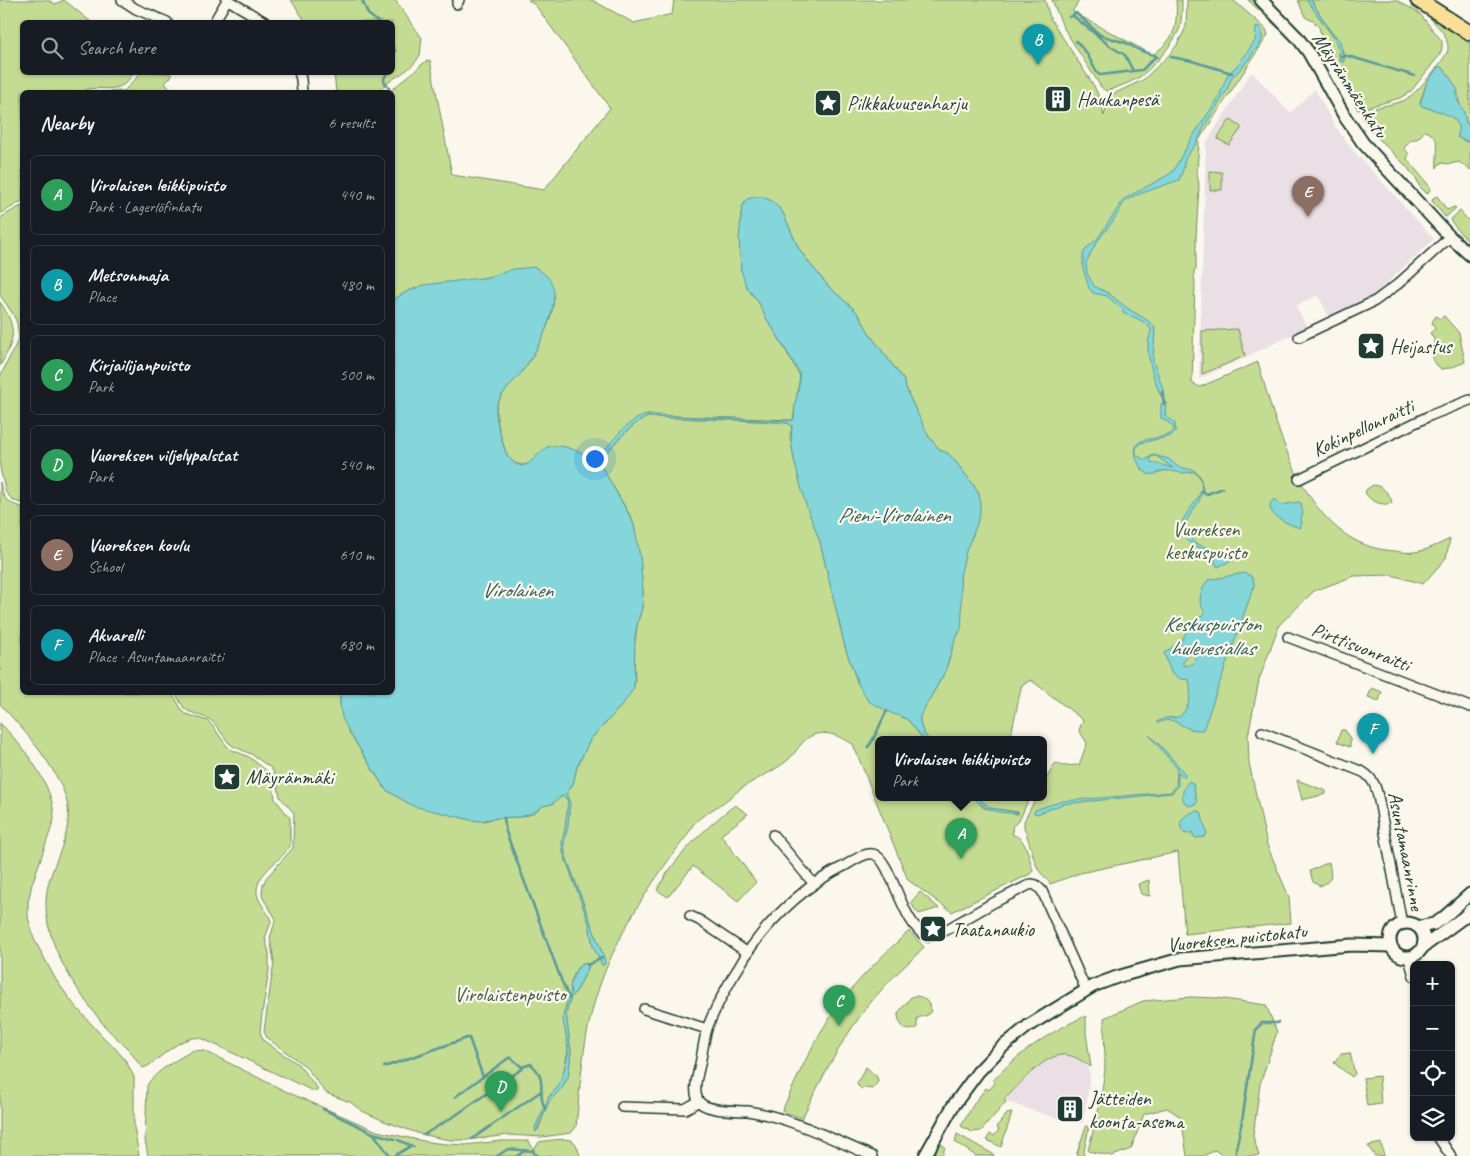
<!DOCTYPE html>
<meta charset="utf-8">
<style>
body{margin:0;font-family:Caveat,sans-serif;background:#20242c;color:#f1f3f6}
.controls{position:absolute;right:15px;bottom:15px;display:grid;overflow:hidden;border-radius:8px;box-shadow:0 1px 4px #0004}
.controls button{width:45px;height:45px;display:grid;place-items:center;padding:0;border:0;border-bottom:1px solid #363941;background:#171b24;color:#f1f3f6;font:25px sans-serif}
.you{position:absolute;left:594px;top:458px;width:18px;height:18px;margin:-12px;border:4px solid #fff;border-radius:50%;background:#1a73e8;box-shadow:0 0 0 8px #1a73e833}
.badge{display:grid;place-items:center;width:32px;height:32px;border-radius:50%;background:#92a19f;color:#fff;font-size:16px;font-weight:700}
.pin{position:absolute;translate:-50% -41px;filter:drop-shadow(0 1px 2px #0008)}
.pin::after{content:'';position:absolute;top:26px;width:18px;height:15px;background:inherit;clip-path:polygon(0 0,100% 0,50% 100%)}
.popup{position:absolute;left:875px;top:736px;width:172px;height:65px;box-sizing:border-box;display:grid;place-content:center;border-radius:8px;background:#171b24;filter:drop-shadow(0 1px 4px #0005);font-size:16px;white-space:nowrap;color:#9ea1a6}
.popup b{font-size:19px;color:#f1f3f6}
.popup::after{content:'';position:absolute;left:50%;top:100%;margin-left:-10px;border:10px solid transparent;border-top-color:#171b24}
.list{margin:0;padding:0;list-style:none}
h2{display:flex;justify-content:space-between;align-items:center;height:65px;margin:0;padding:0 20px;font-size:21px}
h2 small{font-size:16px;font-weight:400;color:#9ea1a6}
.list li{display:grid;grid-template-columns:32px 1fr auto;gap:15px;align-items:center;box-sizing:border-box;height:80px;margin:0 10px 10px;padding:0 10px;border:1px solid #363941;border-radius:8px}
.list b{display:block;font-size:19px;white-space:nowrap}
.list p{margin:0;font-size:16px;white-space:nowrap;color:#9ea1a6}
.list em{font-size:16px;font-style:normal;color:#9ea1a6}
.icon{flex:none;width:28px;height:28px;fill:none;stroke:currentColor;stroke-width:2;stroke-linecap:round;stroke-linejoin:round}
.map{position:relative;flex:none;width:1470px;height:1156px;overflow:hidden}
.search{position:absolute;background:#171b24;box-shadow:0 1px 4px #0004;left:20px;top:20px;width:375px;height:55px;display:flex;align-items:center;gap:12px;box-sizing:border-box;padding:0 18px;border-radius:8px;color:#9ea1a6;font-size:19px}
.panel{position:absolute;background:#171b24;box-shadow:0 1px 4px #0004;left:20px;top:90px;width:375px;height:605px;border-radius:8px}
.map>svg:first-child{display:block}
</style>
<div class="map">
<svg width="1470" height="1156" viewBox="0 0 1470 1156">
<rect width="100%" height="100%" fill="#fbf7ec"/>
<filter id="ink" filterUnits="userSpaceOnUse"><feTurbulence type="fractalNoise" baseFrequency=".02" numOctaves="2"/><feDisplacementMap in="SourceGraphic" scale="10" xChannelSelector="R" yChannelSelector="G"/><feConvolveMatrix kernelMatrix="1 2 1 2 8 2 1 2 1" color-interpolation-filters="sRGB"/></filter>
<g filter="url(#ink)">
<path fill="#eadfe4" d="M1251,73l3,1 36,39 25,-24 18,34 17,24 84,92 -58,54 -11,7 -36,17 -11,-22 -22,11 11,22 -108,51 7,-236z
M1059,1054l9,1 10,4 7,4 5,10 -3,27 -4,23 -30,-6 -49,-16 36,-36 8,-7z"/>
<path fill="#c4dc92" stroke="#728c63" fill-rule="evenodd" d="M0,0h48l7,4 9,-4 27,22h-69v50l112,1c-3,4 -7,9 -11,12 -12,8 -30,-1 -41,7h-60v109l-22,13z
M291,0h104l27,38c-1,5 -1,12 -2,17 -8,17 -31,23 -43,37h-41l-2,-19 58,-1v-50h-86z
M528,0h64l42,23 38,-9 2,-14h371l5,18 44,68 5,11 5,19 4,-16 3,-5 32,-15 26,-25 8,-10 9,-18 1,-27h46l33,29 2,6 -69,105 -2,33 2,12 -3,52v33h-2v8l1,3 -3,102 8,4 58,-25c20,69 48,185 137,189 6,1 13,2 19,1 12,-1 25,-8 36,-13l-4,19 -23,26 -31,-9 -38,1 -40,15 -35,34 -20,55 -11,56 1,27 18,82 22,52 2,26 -106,11 -7,-82 -98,21 -30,11c-3,-6 -6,-7 -10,-12 -5,-6 -10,-28 -13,-36v-2l-3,-6v-7l12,-23h8v-15l10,-18 2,-2 7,3 16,-1 8,-22 -8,-13 4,-10 -52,-40 -9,5 -1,3 -10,47 1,3 4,2h-87c-6,-6 -10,-16 -9,-24l25,-44 10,-32 4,-7 1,-56 3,-18 6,-17 4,-7 6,-41 -7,-11 -17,-22 -6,-7 -9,-4 -11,-13 -20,-41 -6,-17 -32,-43 -12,-21 -6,-7 -24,-21 -23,-28 -8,-12 -15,-34 -4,-5 -7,-7 -10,-4 -21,15 -1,38 1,20 9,22 9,11 6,13 12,19 23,41 -7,44 -145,-5c-27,11 -33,26 -52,45l-11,-6 -37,-7c-8,5 -15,17 -24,18 -5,0 -10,-2 -14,-5 -6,-7 -16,-46 -13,-55 5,-15 23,-29 32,-43 12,-20 41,-71 13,-89 -2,-1 -3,-4 -6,-5 -2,0 -5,1 -7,1 -16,0 -26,5 -41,8 -22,5 -46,4 -68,10 -10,2 -19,8 -27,13l-1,-208h-2c7,-7 13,-12 21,-18 7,-5 10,-11 19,-14l22,115 92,15 66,-82 -74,-102z
M1052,0h28l-7,10v2l78,42h3c5,-4 11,-9 15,-14 8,-10 8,-28 7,-40h6c0,9 0,18 -2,27 -4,14 -29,43 -42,51 -9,5 -22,10 -32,13l-5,-4 -38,-60z
M1248,0h7l10,10 15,18 -1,1z
M1298,0h9l27,38 4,9 2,14 5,-2 -2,-7 -7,-16 -5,-4 -20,-32h85l23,13 23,28v7l-3,8 -28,35 -11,7 -42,12 -10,-19 -18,-36 -6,-4 -4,-8 2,-5 -3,-11 -6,-6 -8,-4z
M1430,15l40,29v84c-5,-5 -13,-29 -12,-36l-22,-22 -9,12 -7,20 2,4c10,4 32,7 36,18 1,4 0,9 0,13l8,5h4v28l-11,-8 -9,2 -9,-1 -2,1 -2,4c-2,-15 7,-30 -12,-37l-8,8c-6,-1 -9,4 -13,9l5,6 -2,5 24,29 -4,6 -8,-8 -2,-6 -11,-14 -33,-33 -10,-14 -1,-3c10,-11 30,-10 43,-16 10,-5 40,-40 43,-50 0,-3 0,-6 -1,-8 -1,-9 -12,-18 -18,-25z
M142,72l28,1 2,3 -7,7 7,9h-82l34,-1z
M1231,120l10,7v2l-12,16 -11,-6v-2l11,-16z
M1210,171l12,1v18h-12z
M1437,196l10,14 7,-3 2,1 -10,9h-1l-13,-16 1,-3z
M22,206v297l-8,-2 -8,-8 -6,-25v-91l19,-39 -2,-15 -4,-9 -13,-19v-77l17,-10z
M1460,211l10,12v19l-9,-8 -11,-14z
M0,302c18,27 15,37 0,64z
M1436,316l4,3 4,-3 15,17 6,29 -15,6 -10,1 -7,-9 1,-21 -4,-6 5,-4 -3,-7z
M1238,329l7,27 -43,18v-43z
M648,417l111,4 29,2 4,3 -2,10 5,28 25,78 25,105 13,37 29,27 20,8 17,21h-46v58h96l10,10 33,6 2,-1 -1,-1 -28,-4 -12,-10h51l-9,21 -8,8 1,8c14,3 16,24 20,35l-3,4 -78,38 -44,-32 -55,-136c-13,-7 -25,-14 -40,-9 -12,5 -16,17 -25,25 -11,9 -24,15 -36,22 -11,5 -19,14 -28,20 -10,7 -20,12 -29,20 -4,5 -6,11 -10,16 -39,51 -77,110 -93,173 -10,38 -12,78 -16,116l-5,6 -29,4 -33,-2 -42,5h-17l-30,-6 -36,-13 -22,-10 -12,-9 -24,-9 -21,-27 -38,-28 -3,-7 10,-69 -4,-24 5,-16v-5l-11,-17 -2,-5 1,-10 3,-7 27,-30 1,-35 -14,-16 -4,-20 -5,-9 -20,-14 -18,-8 -4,-3 -15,-20 -5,-4 -21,-8 -4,-3 -9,-15h165v11l9,28 34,54 3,4 22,13 63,17 13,1 12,-3 24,-1 9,-2 14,-9 9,-2 7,-6 5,-2 4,5 -3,29 -3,12 1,10 26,71 4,23 9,18 2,1v-7l-39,-104c0,-4 -2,-9 -1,-13 1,-16 10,-32 2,-47l7,-10 4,-17 13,-27 33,-36 12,-21 -1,-35 4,-27 4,-13 1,-16 -3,-35 -6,-32 -3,-8 -32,-55c10,-13 33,-40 49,-45zM583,964h5l1,2 -12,24 -6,7 -5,17 5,38 -3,25 -6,11 -13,13 -11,29 -3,-2 15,-33 8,-8 4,-9 6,-27v-6l-5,-29 5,-17 3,-6v-11l6,-14z
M0,482c3,16 6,21 22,25v185l147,1 6,5 7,12 4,4 22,7 4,4 14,20 4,4 19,8 18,14 5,8 3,20 15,19v28c-9,15 -35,27 -33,48 2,10 12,18 14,28l-6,16 4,15v17l-7,44 -2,18 2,5 2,4 17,12 17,11 20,25 -1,2h-4l-112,-53c-19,-3 -38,18 -53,28l-5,2c-7,-6 -10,-15 -17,-21 -9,-9 -19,-17 -26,-27 -25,-32 -56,-77 -54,-120 1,-32 26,-59 22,-92 -4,-34 -45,-79 -68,-104z
M1373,485c10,1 16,8 19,17l-3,2c-9,1 -20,-3 -24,-12l2,-3z
M1372,688l10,4 -3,9 -11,-4z
M0,723c23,23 55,63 54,97l-22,64 -4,18v15l6,22 22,41 19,26 30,33 9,8 12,14 8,16v51l5,28h-139z
M1341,730h4l5,9v8l-13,-5z
M1297,780l29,11v3l-24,6z
M735,805l13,9 -27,21 35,47 -18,19 -45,-35 -25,31 -11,-7c16,-31 50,-64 78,-85z
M1329,862c2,15 5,18 -9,24l-7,-4 -3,-11z
M1149,880l1,16 -9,-2 -3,-10z
M920,892l19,16 -20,6 -5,-6 -3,-6z
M909,931l15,16c-13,14 -28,26 -41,41 -36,40 -57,82 -81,130l-20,-7c16,-35 31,-71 54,-102 21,-29 47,-54 73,-78z
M916,996c9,1 13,6 15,15l-3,4 -11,3v10c-12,6 -19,-4 -19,-15l13,-16z
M1191,997l26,1 49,7 11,27 -17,52 -7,52 6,20h-36l-8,-6 -11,6h-17l-6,-39 -14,-9 -23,6 -13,35 -19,7 -24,-5 12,-47 5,-35 -1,-51 39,-17z
M1086,1016v17l5,34c-8,-5 -15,-11 -25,-12 -21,-3 -47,31 -62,45l2,2 -25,29 -9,1 -11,-6 14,-24 11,-14 3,2 6,-7 -2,-2c22,-26 61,-52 93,-65z
M194,1050l11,1 82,41 90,39 51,11 18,2 19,1 36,-4h28l4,8 3,-2 3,-5c6,-1 29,-5 34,-1 4,3 6,11 7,15h-432l-3,-16 2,-54c5,-13 34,-29 47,-36z
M1350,1053l5,21 -3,3 -18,-14 7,-9z
M866,1067l11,10 1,5 -6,7 -7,-1 -3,1 -5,-4v-2z
M1379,1076l2,28 -14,2 -4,-28z
M1012,1113l-11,34 -14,-7v-1l3,-5 4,2 5,-6 -3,-3 11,-13z
M1086,1126l3,1 -6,29h-7z
M957,1134l36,20 1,2h-18l-21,-14z
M939,1142l6,5 -3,9h-10z
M1381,1143l3,13h-9l-7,-10z"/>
<path fill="#84d6da" stroke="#5c9998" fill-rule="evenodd" d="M1307,0h4l20,32 9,9 4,21h-3l-3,-15 -4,-9z
M1258,26l4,4v10l-2,4 -18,24 -10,9 -6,15 -21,33 -8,17 -12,17 -2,11 -4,10 -45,16 -9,5 -12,20 -17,22 -10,20 1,10 7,13 14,7 19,15 20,12 7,6 1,3 -2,32 10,28 1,6 -3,1c-7,-16 -13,-34 -13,-51 0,-6 3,-11 3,-16 -7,-9 -17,-12 -27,-15l-2,-5 -15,-13 -14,-3 -4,-5 -6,-20v-14l4,-6 11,-10 26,-39 44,-24 5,-4 18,-32 28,-42 9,-23 10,-9 17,-24 1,-13z
M1438,67h3l5,4 11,18v10l7,13 2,10 4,6v14l-12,-4c0,-4 1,-8 0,-12 -2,-12 -26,-16 -36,-20l-2,-2 7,-22z
M762,197l10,4 7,7 4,5 15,34 8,12 23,28 24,21 6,7 12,21 32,43 6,17 20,41 11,13 9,4 6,7 17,22 7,11 1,9v11l-3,10 -11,27 -6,26 2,36 -1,16 -6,11 -10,32 -25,44c-1,8 3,18 9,24h-5l-17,-21 -16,-6 -23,-12 -10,-17 -13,-37 -25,-105 -15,-40 -10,-38 -4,-22 1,-16 -4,-3 -29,-2 -111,-4c-16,5 -39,32 -49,45l32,56 3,7 6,32 3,35 -1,16 -4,13 -3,15 -1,52 -11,16 -33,36 -13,27 -4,17 -7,10 4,9 -2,23 -4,17 1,11 39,104 1,6 -3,1 -9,-19 -4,-23 -26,-71 -1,-10 3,-12 3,-29 -3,-4 -3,-1 -10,8 -9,2 -10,7 -13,4 -24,1 -17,3 -8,-1 -58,-14 -27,-16 -37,-58 -7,-14 -2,-14v-11l52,-1 1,-392 11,-7 20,-8 65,-8 25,-8 21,-2c5,4 13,8 16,15 12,22 -16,74 -30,91 -8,10 -22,22 -25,34 -2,10 7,38 11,48 20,27 28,-6 44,-9 15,-2 32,8 45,13 16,-15 29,-40 52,-44l144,6 2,-3 1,-13 5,-25 -1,-8 -22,-37 -12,-19 -6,-13 -13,-17 -5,-16 -2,-31 3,-32 5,-8 8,-2z
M1166,402l-1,14 8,5 2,3 1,7 -5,5 -30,7 -5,5v5l2,3 7,4 8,-5 16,4 9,8 16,3 6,6 3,14 -4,11 -12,19 -2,10 3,6 7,7 27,11 12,2v3l-16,8c-4,-4 -3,-12 -9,-15 -8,-5 -17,-5 -23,-13 -17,-22 21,-37 15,-58 -1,-4 -4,-8 -7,-9 -4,0 -8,1 -12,1 -6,-1 -13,-3 -19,-2 -5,1 -9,5 -15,3 -9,-4 -18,-24 -9,-32 7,-4 25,-4 33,-9l2,-3 -2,-5 -11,-7v-14zM1153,456h3l17,12 -22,-6 -1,-3z
M1274,499l7,6 17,-3 3,1 2,11 -2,4 1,5 -2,5c-11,-3 -41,-16 -26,-29z
M1244,573l7,3 3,6v4l-51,144c-4,0 -9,0 -13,-1 -14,-5 -16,-13 -32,-6l-1,-1 8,-4 14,-1c11,-9 13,-24 10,-37l-8,-1 -10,-6 -7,-20 18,-13 9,-17 14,-10c-1,-3 -3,-5 -4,-8 -3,-7 2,-19 7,-25zM1195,652l1,1 -2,10 -9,3 -2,-1v-3l7,-8z
M1149,735l12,11 25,29 -2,2 -6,-5v14l-6,7 -109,11 -26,10 -3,-1v-2l6,-3 23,-7 108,-9 5,-6 1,-18z
M1189,781l4,3 4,18 -1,2 -7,2c-11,-6 -6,-18 0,-25z
M974,798h4l12,10 29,5 -2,1c-19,-2 -29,-1 -43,-16z
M1198,811l3,1 6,22 -3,3 -8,1 -3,-2v-4l-5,2 -4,-1c-10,-13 3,-20 14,-22z
M587,963l1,1v4l-11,22 -6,7 -5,17 5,38 -3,25 -6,11 -13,13 -13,31 -1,-4 14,-31 9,-10 4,-9 6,-24v-9l-5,-25 1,-7 4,-14 3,-6 -1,-7 6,-16 5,-5z"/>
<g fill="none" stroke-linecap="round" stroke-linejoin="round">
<path stroke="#5c9998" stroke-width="2.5" d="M362,0l6,14 10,8
M1072,15l38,31 15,9 8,16
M1069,17l7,-4 24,22 26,8 13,7 17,6
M1076,41l11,13 10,19 3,2 42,-5 13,-13h2
M392,44l3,7 -3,5
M1341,56h7l67,20
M1171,57l21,4 40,12
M388,72l-4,6v3l6,9 -1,2
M1162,392l2,12
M1202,491l5,3 16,-6
M868,747c10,-13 11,-23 19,-36
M504,818l2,14 56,150 7,16
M587,965l15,-7
M384,1067l83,-29h2l14,39
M455,1097l55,-40 12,10 9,-3c18,16 5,27 14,45
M323,1109l50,24 22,6
M374,1134l16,22
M425,1134l31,-19 67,-47
M472,1139l68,-47
M398,1140l16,7
M533,1149l1,4 5,3
M394,1156l17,-10
M497,1156l11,-7 25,2
M517,1156l7,-5
M1236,1156v-7l6,-28 14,-92 6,-6h15l1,-1"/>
<g stroke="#1f3d34" stroke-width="12">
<path id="street" d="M122,0l14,9 31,13
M228,0l37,22
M457,4l2,-4
M214,22l13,-22
M299,72l2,7 1,13
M1299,337l76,-36 23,-17 52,-47
M1299,479l130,-63 41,-16
M1288,637l182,70
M1262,732l101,40c13,8 14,20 17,34l22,118
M773,835l41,49
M690,916l9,4 49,33
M1409,958l5,18
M644,1009l63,20
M622,1107l63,2 14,-8
M1438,1137l13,19
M872,1156c-40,-17 -80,-38 -124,-45 -13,-1 -44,1 -50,-11 -6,-12 1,-28 3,-41 2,-10 3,-20 6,-30 6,-17 16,-35 25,-51 7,-10 13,-22 20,-32 24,-33 57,-63 94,-81 7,-4 19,-13 27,-11 19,4 28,72 55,83l11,-3 52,-30 40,-20 5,1 6,6 44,99"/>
</g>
<g stroke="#1f3d34" stroke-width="15">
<path id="secondary" d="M1261,0l36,37 12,16 36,64 18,26 87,94 20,18
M1390 940a17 17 0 1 1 34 0a17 17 0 1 1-34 0Z
M1419,927l15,-3 8,-5 28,-25
M1423,947l41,-30 6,-7
M925,1156l28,-50 25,-34 23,-24 27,-22 65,-40 24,-9 63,-18 172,-14 39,1"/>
</g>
<g stroke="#1f3d34" stroke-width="18">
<path id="primary" d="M1418,0l52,33"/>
</g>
<use href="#street" stroke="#fbf7ec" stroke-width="9"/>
<use href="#secondary" stroke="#fbf7ec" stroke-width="11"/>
<use href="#primary" stroke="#fbdf96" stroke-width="14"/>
</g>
</g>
<defs>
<g id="building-square" transform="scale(1.4375)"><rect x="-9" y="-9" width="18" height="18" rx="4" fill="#1f3d34" stroke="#fbf7ec"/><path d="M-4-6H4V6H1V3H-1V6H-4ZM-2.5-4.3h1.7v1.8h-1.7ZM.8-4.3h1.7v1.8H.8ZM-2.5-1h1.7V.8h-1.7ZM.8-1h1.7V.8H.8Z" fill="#fff"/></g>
<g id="sight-square" transform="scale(1.4375)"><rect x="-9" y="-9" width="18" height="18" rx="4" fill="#1f3d34" stroke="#fbf7ec"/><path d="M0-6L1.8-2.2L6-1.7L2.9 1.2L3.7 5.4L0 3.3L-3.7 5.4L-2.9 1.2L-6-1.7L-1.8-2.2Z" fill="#fff"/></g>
</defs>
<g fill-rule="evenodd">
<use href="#building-square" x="1058" y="99"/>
<use href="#sight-square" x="828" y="103"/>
<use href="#sight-square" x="1371" y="346"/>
<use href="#sight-square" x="227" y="777"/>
<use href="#sight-square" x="933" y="929"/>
<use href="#building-square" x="1070" y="1109"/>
</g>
<g text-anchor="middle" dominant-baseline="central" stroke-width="4.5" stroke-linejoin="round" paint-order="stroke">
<g font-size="20" fill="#1f3d34" stroke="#fbf7ec">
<text transform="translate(1350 85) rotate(57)">Mäyränmäenkatu</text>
<text transform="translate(1363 428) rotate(-25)">Kokinpellonraitti</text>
<text transform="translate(1361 647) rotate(21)">Pirttisuonraitti</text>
<text transform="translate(1406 851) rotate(79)">Asuntamaanrinne</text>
<text transform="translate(1237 938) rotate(-6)">Vuoreksen puistokatu</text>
</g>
<g font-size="20" fill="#1f3d34" stroke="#fbf7ec" text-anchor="start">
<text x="1077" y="99">Haukanpesä</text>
<text x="847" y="103">Pilkkakuusenharju</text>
<text x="1390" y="346">Heijastus</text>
<text x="246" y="777">Mäyränmäki</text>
<text x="952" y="929">Taatanaukio</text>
<text x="1089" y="1098">Jätteiden<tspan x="1089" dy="23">koonta-asema</tspan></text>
</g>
<g font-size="20" fill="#405d47" stroke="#fbf7ec">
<text x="1206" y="529">Vuoreksen<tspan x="1206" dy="23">keskuspuisto</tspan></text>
<text x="510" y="994">Virolaistenpuisto</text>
</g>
<g font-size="21" font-style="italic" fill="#335c55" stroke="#fbf7ec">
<text x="894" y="515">Pieni-Virolainen</text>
<text x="517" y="590">Virolainen</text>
<text x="1212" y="624">Keskuspuiston<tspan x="1212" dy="24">hulevesiallas</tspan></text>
</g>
</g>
</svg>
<div class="controls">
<button>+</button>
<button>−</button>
<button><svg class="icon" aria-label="locate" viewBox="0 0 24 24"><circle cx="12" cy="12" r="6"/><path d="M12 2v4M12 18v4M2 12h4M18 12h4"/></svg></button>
<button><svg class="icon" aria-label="layers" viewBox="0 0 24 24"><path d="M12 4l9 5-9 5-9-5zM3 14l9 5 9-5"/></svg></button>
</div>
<div class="you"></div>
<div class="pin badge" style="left:961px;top:859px;background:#2e9e5b">A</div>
<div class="popup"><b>Virolaisen leikkipuisto</b>Park</div>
<div class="pin badge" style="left:1038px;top:65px;background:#0f9aa8">B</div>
<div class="pin badge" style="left:839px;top:1026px;background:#2e9e5b">C</div>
<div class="pin badge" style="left:501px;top:1112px;background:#2e9e5b">D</div>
<div class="pin badge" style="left:1308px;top:217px;background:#8d6e63">E</div>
<div class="pin badge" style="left:1373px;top:754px;background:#0f9aa8">F</div>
<div class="search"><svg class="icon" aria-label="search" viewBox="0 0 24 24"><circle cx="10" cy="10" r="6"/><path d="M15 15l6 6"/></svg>Search here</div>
<section class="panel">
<h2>Nearby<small>6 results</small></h2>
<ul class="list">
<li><span class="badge" style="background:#2e9e5b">A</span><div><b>Virolaisen leikkipuisto</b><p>Park · Lagerlöfinkatu</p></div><em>440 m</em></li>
<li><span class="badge" style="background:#0f9aa8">B</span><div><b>Metsonmaja</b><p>Place</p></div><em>480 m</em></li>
<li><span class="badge" style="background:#2e9e5b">C</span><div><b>Kirjailijanpuisto</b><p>Park</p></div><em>500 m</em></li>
<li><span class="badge" style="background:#2e9e5b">D</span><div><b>Vuoreksen viljelypalstat</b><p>Park</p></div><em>540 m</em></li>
<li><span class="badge" style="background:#8d6e63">E</span><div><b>Vuoreksen koulu</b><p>School</p></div><em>610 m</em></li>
<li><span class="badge" style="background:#0f9aa8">F</span><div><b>Akvarelli</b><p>Place · Asuntamaanraitti</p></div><em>680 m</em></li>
</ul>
</section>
</div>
